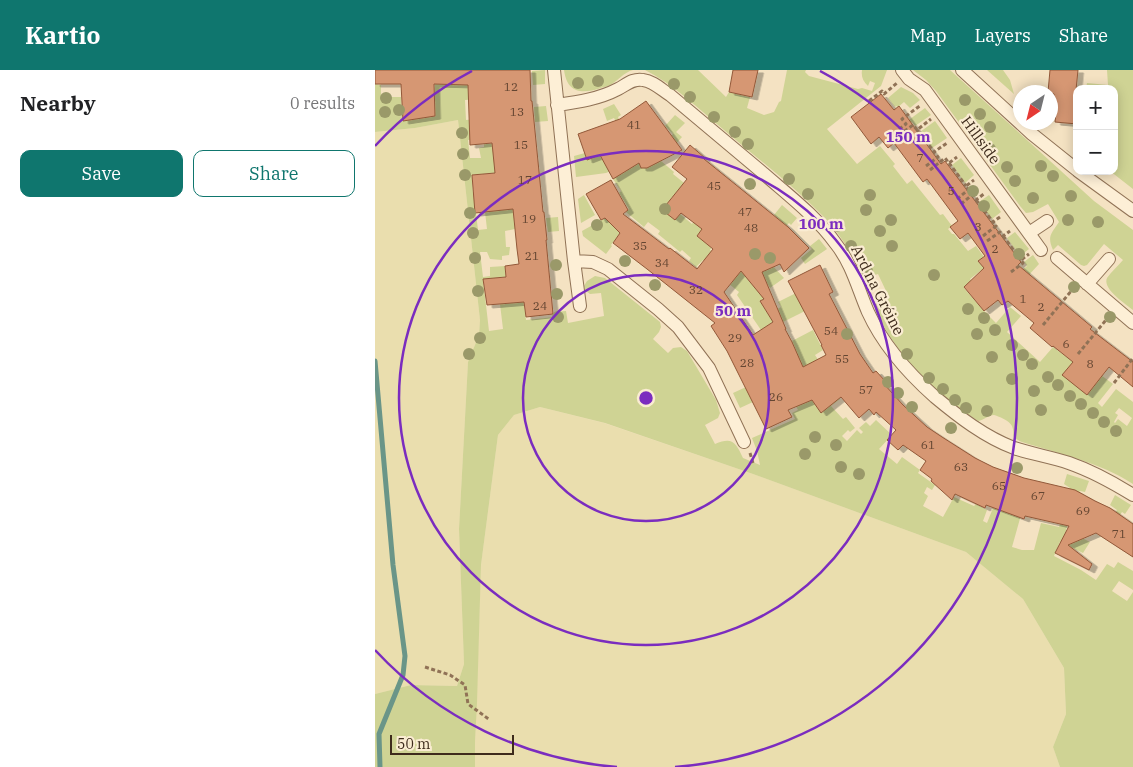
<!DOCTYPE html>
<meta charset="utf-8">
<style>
body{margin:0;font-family:"IBM Plex Serif",serif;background:#f6f6f6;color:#202124}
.controls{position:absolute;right:15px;top:15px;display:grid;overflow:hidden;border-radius:10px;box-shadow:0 2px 12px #0003}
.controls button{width:45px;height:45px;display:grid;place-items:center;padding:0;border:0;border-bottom:1px solid #e0e0e0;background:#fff;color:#202124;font:25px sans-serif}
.compass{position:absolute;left:638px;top:15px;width:45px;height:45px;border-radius:50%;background:#fff;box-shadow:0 2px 12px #0003;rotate:215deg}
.scale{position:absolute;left:15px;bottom:12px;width:124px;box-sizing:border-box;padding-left:5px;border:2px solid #3e2b1c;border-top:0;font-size:14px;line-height:18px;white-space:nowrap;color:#3e2b1c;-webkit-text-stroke:4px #faecd2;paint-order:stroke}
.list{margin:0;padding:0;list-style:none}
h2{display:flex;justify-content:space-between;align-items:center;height:65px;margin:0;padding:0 20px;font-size:21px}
h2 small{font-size:16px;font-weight:400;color:#757577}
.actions{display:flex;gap:10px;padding:15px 20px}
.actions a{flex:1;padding:11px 0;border:1px solid #0f766e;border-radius:10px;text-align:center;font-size:18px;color:#0f766e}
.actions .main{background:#0f766e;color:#fff}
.map{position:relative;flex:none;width:758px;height:697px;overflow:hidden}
header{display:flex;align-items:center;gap:30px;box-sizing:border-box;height:70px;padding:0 25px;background:#0f766e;color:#fff}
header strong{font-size:24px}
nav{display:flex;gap:28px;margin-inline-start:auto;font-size:18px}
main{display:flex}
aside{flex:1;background:#fff}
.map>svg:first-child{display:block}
</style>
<header>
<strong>Kartio</strong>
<nav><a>Map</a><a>Layers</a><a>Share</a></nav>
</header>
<main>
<aside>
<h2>Nearby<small>0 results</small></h2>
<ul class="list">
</ul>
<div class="actions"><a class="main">Save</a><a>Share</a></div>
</aside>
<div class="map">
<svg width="758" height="697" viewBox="0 0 758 697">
<defs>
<filter id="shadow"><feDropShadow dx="5.5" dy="3" stdDeviation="0" flood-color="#0004"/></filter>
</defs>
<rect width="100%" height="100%" fill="#f4e2c2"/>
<path fill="#eadeae" d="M83,50l22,200 -1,15 -11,27 -9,167 5,135 -7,22 -46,-1 -36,9v-562l40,-4z
M165,337l64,16 149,51 213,78 57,47 41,69 2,46 -13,33 7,20h-585v-25l6,-177 17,-130 16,-20z"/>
<path fill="#cfd394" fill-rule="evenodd" d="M83,0l22,29 -15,1 1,20 29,-3 1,20 -28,3 2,18h11l-2,-10 5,-1v-3l20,-1 -9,30 -23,2 1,19 41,15 1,20 -10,2 1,16h4l-1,8 -7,1v4l-12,-1 -3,-7h-7l3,25 7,-1v-9l15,-1 1,11h-6v3l24,22 2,18 28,-3v-5l12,-1 2,12 36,-7 -3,-23 -11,1 -4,-3 -2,-5 3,-5 8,-5 10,2 55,44 1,5 -2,5 -6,7 15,14 5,-5 8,-1 6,4 29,49 4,13 -2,5 -13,7 10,19c18,-8 21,-1 28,14l17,7 -3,-14 -5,-13 43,-19 -3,-6 6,-3 -6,-12 3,-50 -3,-7 21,-11 10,20 -8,5 13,20 12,24 -9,7 12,13 3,-2 9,11 -5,4 -2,-2 -6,6 5,5 10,-11 4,4 2,-2 -4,-4 7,-6 4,4 6,-6 16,15 -13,14 18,15 5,-7 18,13 -2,3 17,12 -3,5 -5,-3 -3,6 4,3 -5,10 20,11 11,-20 20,9 2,-2 11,6 -4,11 4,2 6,-15 5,2 4,-9 19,14 -9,32 10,3h12l7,-27 18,4 1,-3 9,-4 -3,10 24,12 -7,11 -23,-11 -6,14 27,14 15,10 11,-16 7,4 4,-6 15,9v19l-14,-9 -7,10 15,10 6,-9v175h-73l-7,-20 13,-33 -2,-46 -41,-69 -57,-47 -213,-78 -148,-51 -65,-16 -26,8 -16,20 -17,130 -4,138 -2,39v25h-100v-73l36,-9 46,1 7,-22 -5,-135 9,-167 11,-27 1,-15 -22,-200 -43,8 -40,4v-48l6,1v12h20l2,24 32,-5v-32l24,1zM100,135l10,7 2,17 -9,1zM108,209h11l3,25h3l3,25 -14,2z
M170,0v14l-12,1 -1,-14z
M189,0h69c-9,2 -15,11 -23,15 -3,2 -8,2 -12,4 -18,5 -31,3 -34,-19z
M270,0h53l28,27 3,-5 21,5 -3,11 17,7 10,-3 5,-10 2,-1 6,-31h19l-1,2 4,4 49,13 4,-1 10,3 3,-8 -5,-2 -2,5c-5,-5 -7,-9 -6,-16h25l-6,16 -54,43 30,35 23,-18 15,18 -2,2 14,18 5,-4 28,35 3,-1 9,12 -4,3 4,5h2l14,17 8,-5 8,11 -6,4 6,7 -14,11 3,3 -5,2 -4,4 20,23 12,12 14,-16 11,9 -14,16 33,30 13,-15 19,14 22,9 19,14 -15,19 4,4 14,-18 17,13v82c-34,-22 -73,-30 -111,-42 -14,-7 -6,-6 -10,-16 -2,-5 -14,-10 -18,-11 -6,0 -10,5 -16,6 -38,-25 -73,-56 -95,-96 -3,-5 -8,-11 -8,-18 0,-6 7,-11 12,-14l-9,-19c-7,2 -10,3 -16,-2 -11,-19 -22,-38 -37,-54 -31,-32 -67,-59 -101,-88 -25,-21 -51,-46 -79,-60zM744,338l13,10 -5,8 -9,-7 -3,4 -1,-1 4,-7 -3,-2z
M538,0h37l144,131 39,29v80c-7,-6 -31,-21 -26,-32 4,-6 11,-12 16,-18l-19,-16 -17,21 -3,1 -3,-1 -23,-20 -5,5c-6,-14 -2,-16 6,-28l-11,-18 -15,8 -7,1 -6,-7 -84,-115 -10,-11z
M612,0h16l7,10 4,14z
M732,0h26v119l-23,-18h4v-82h-28l1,-6 21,2z
M526,17l12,6 7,7 -10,8 -6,-6 -6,5 -2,-1 -1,1 -7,-9z
M239,34l7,11 -3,2 6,13 -3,1 -7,-13 -7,3 -4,-12z
M171,36l2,15 -13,1 -1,-15z
M550,38l6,7 -16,11 -3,-4 -4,3 -2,-3z
M300,45l10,8 -9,9 6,5 -21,24 13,11 -1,2 16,13 -11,14 -6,-4 -5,7 8,7 -4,6 4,3 5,-6 12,10 6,-8 17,27 -5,7 17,13 -16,2 -8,-5 -7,7 -7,-6 2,-3 -9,-8 -2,2 -22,-18 2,-3 -12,-9 -4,5 -18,-15 3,-3 -10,-16 2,-2 -8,-12 3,-10 -10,4 -30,4 -2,-21 11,-3 2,7 9,-3 72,-17 5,-6 -8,-8z
M560,51l12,17 -15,10 -12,-16z
M586,88l13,17 -9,8 -13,-18z
M209,125l11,20 -14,8 -3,-24z
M614,125l12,17 -9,7 -13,-17z
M407,135l15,13 -6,7 -2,-2 -14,14 -8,-6 11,-13 -4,-3z
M183,147l1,14 -11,1 -2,-14z
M232,147l4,7 9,9 -9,12 1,1 -6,8 -23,-18 -1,-5z
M640,162l14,17 -9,7 -13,-18z
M444,169l8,10 -22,15 -4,-6 11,-9 -2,-3z
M658,185l6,9 -12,13 -12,-1 12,-10 -3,-4z
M396,194l13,14 -14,10 -5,-7 3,15 -8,5 13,21 -12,8 -24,-35 2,-3 -10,-8 14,-16z
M421,223l9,18 -22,11 -7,-12 5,-3 -3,-5z
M371,317l7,15 -13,6 -7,-15z
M692,404l22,7 -4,11 -5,-1 -7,17 -8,-2 5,-18 -6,-4z
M740,425l16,10 -6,9 -3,-2 -10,15 -4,-2 9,-15 -7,-5z"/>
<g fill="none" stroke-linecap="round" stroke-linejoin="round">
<path stroke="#6a9588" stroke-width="5" d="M0,291l18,204 12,91 -2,19 -24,59 1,33"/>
</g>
<path fill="#d69773" stroke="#925839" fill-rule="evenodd" filter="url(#shadow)" d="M0,0h155l1,31h1l11,111h1l3,28h-1l7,74 -27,3 -2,-15 -37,3 -4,-26 23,-2 -1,-11 14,-2 -2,-15 -4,-40 -38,4 -3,-38 23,-2 -3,-30 -22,2 -2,-60 -34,-1 1,32 -32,5 -2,-37h-26z
M358,0h25l-6,27 -23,-5z
M675,0h28l-3,30 2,1v23l-22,-2 1,-9 -3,-1 1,-18 -6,-2z
M506,24l13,16 5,-4 42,58 4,-3 76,101 -3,3 74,62 -2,2 43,33v25l-24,-20 -22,28 -25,-20 11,-13 -20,-16 -1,1 -22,-19 4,-5 -26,-22 -6,4 -4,-5 -14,11 -20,-24 20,-19 -6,-7 7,-5 -17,-23 -8,6 -10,-12 8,-6 -31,-42 -4,3 -29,-39 -6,5 -9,-11 -8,7 -20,-27z
M271,31l36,49 -35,18h-6l-2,-5 -26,16 -13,-24 -13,5 -9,-26 42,-15z
M315,75l15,13 -1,1 84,68 21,21 -25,24 -4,-8 -18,8 24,57h-1l7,13 11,25 23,-12 -5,-10h1l-34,-64 32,-16 13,27 -4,2 31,60 13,19 3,-2 10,11 -2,2 19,21 24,22 15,10 33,21 18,9 31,11 51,12 20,11 15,7 23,16v33l-37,-24 -28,12 24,19 -3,6 -34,-17 14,-27 -44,-10 -1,3 -38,-14 -1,3 -30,-14 -3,6 -21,-19 1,-2 -12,-9 6,-9 -23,-16 -5,5 -11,-10 9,-10 -20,-18 -2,3 -5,-6 -10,9 -18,-21 -20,16 -9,-13 -24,10 4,7 -26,12 -39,-78 -16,-25 4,-3 -68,-54 -34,-26 7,-10 -15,-15 -4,2 -15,-26 25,-14 17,30 -5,4 46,35 1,-1 27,21 16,-20 -16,-13 5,-7 -21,-16 -6,7 -13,-10 25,-31 -15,-12zM366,201l23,28 -4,2 13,21 -20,13 -29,-43z"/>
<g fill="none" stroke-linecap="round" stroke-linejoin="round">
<g stroke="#907256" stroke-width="14">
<path id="street" d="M179,0l20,191 6,45
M527,0l7,9 16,11 116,160
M587,0l70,64 45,36
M182,35c21,-3 42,-6 61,-16 8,-4 15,-11 25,-9 10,1 19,10 27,15 31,26 62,52 93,78 25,22 53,43 73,71 16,20 22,45 32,68 15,33 40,61 67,85 24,20 50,40 79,51 18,6 37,9 55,15 23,8 43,19 64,32
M703,101l55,40
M654,163l18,-12
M682,188l76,65
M199,191l19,1 15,7 50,40 20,18 31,41 35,74
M712,214l22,-25"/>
</g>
<path stroke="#907256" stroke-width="3" stroke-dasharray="4 2.5" stroke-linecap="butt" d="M494,31l13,-10 2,3 13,-11
M542,60l17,22
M519,63l12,-9 -4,-5 19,-14
M524,65l14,-10 4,5 14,-11
M574,93l17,23
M551,96l12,-9 -4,-5 13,-9
M555,100l15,-12 4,5 8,-6
M582,129l11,-9 -2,-4 8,-6
M601,130l17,22
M586,134l11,-9 4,5 9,-7
M608,166l13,-10 -3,-4 7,-5
M628,166l18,24
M612,171l13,-9 3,4 7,-5
M636,202l12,-9 -2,-3 8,-6
M668,255l29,-35
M703,284l28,-34
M739,313l19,-25
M375,383l3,10
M50,597l25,8 15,10 3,19 22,16"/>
<use href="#street" stroke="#fdefd6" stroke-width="12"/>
</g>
<g fill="#9a9969">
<circle cx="223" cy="11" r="6"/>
<circle cx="203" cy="13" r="6"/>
<circle cx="299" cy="14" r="6"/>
<circle cx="315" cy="27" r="6"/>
<circle cx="11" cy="28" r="6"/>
<circle cx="590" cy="30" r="6"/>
<circle cx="24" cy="40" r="6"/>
<circle cx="10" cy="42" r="6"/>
<circle cx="605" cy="44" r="6"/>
<circle cx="339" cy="47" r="6"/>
<circle cx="596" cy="55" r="6"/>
<circle cx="615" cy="57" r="6"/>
<circle cx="360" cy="62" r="6"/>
<circle cx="87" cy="63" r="6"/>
<circle cx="373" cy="74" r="6"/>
<circle cx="615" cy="79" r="6"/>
<circle cx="88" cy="84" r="6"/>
<circle cx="666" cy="96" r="6"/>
<circle cx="632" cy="97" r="6"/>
<circle cx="90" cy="105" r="6"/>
<circle cx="678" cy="106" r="6"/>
<circle cx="414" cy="109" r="6"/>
<circle cx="640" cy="111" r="6"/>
<circle cx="375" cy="114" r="6"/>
<circle cx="598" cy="121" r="6"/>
<circle cx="433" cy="124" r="6"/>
<circle cx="495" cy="125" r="6"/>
<circle cx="696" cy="126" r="6"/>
<circle cx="658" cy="128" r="6"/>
<circle cx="609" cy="136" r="6"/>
<circle cx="290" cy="139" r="6"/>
<circle cx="491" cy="140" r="6"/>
<circle cx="95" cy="143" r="6"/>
<circle cx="516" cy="150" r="6"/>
<circle cx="693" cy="150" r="6"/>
<circle cx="723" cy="152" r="6"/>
<circle cx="222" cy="155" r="6"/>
<circle cx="462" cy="156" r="6"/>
<circle cx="505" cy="161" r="6"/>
<circle cx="98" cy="163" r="6"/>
<circle cx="476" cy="176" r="6"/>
<circle cx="517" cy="176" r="6"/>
<circle cx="380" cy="184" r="6"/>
<circle cx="644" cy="184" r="6"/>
<circle cx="100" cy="188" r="6"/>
<circle cx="395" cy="188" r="6"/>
<circle cx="250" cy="191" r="6"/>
<circle cx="181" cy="195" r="6"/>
<circle cx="492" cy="201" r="6"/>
<circle cx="559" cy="205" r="6"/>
<circle cx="280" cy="215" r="6"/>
<circle cx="699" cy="217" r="6"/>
<circle cx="103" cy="221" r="6"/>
<circle cx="182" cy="224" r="6"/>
<circle cx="593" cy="239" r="6"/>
<circle cx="183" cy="247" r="6"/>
<circle cx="735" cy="247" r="6"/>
<circle cx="609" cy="248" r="6"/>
<circle cx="620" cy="260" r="6"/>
<circle cx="472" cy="264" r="6"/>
<circle cx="602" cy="264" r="6"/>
<circle cx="105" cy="268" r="6"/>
<circle cx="637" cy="275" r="6"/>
<circle cx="94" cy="284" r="6"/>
<circle cx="532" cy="284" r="6"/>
<circle cx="648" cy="285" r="6"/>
<circle cx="617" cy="287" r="6"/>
<circle cx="657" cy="294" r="6"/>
<circle cx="673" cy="307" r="6"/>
<circle cx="554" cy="308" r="6"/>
<circle cx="637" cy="309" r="6"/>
<circle cx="513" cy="312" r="6"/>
<circle cx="683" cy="315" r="6"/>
<circle cx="568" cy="319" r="6"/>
<circle cx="659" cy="321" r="6"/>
<circle cx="523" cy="323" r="6"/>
<circle cx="695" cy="326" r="6"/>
<circle cx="580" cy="330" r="6"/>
<circle cx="706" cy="334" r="6"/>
<circle cx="537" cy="337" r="6"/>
<circle cx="591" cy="338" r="6"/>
<circle cx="666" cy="340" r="6"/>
<circle cx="612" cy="341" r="6"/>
<circle cx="718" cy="343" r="6"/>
<circle cx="729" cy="352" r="6"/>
<circle cx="576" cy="358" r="6"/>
<circle cx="741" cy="361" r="6"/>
<circle cx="440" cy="367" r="6"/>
<circle cx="461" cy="375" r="6"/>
<circle cx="430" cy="384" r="6"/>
<circle cx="466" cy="397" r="6"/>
<circle cx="642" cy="398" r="6"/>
<circle cx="484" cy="404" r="6"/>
</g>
<g fill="none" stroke="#7b2cbf" stroke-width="2.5">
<circle cx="271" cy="328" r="123"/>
<circle cx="271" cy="328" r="247"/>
<path d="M242 697A370 370 0 0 1 0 580M0 76A370 370 0 0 1 97 1M445 1A370 370 0 0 1 300 697"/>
</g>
<g text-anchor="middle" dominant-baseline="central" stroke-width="4.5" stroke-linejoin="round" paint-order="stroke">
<g font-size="12" fill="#644632">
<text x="136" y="16">12</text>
<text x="142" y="41">13</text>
<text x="259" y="54">41</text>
<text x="146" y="74">15</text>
<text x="545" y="87">7</text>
<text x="150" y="109">17</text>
<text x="339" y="115">45</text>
<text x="576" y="120">5</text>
<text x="370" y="141">47</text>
<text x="154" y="148">19</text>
<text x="603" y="156">3</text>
<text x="376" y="157">48</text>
<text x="265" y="175">35</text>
<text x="620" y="178">2</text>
<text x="157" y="185">21</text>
<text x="287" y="192">34</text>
<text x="321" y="219">32</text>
<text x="648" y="228">1</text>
<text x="165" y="235">24</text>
<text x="666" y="236">2</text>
<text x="456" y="260">54</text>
<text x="360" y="267">29</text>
<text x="691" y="273">6</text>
<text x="467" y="288">55</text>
<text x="372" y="292">28</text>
<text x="715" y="293">8</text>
<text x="491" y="319">57</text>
<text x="401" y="326">26</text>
<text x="553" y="374">61</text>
<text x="586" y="396">63</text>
<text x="624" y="415">65</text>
<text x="663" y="425">67</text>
<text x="708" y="440">69</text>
<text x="744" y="463">71</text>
</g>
<g font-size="15" fill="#3e2b1c" stroke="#faecd2">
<text transform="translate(606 70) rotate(54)">Hillside</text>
<text transform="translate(503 220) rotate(63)">Ard na Gréine</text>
</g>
</g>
<circle cx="271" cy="328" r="8" fill="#7b2cbf" stroke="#faecd2" stroke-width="2.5"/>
<g font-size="15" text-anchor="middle" font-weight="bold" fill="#7b2cbf" stroke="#faecd2" stroke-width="4.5" stroke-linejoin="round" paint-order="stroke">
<text x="533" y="72">150 m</text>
<text x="446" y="159">100 m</text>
<text x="358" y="246">50 m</text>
</g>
</svg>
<div class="controls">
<button>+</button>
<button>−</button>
</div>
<svg class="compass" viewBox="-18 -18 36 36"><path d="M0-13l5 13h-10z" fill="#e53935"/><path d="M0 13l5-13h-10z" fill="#757577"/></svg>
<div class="scale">50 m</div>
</div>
</main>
